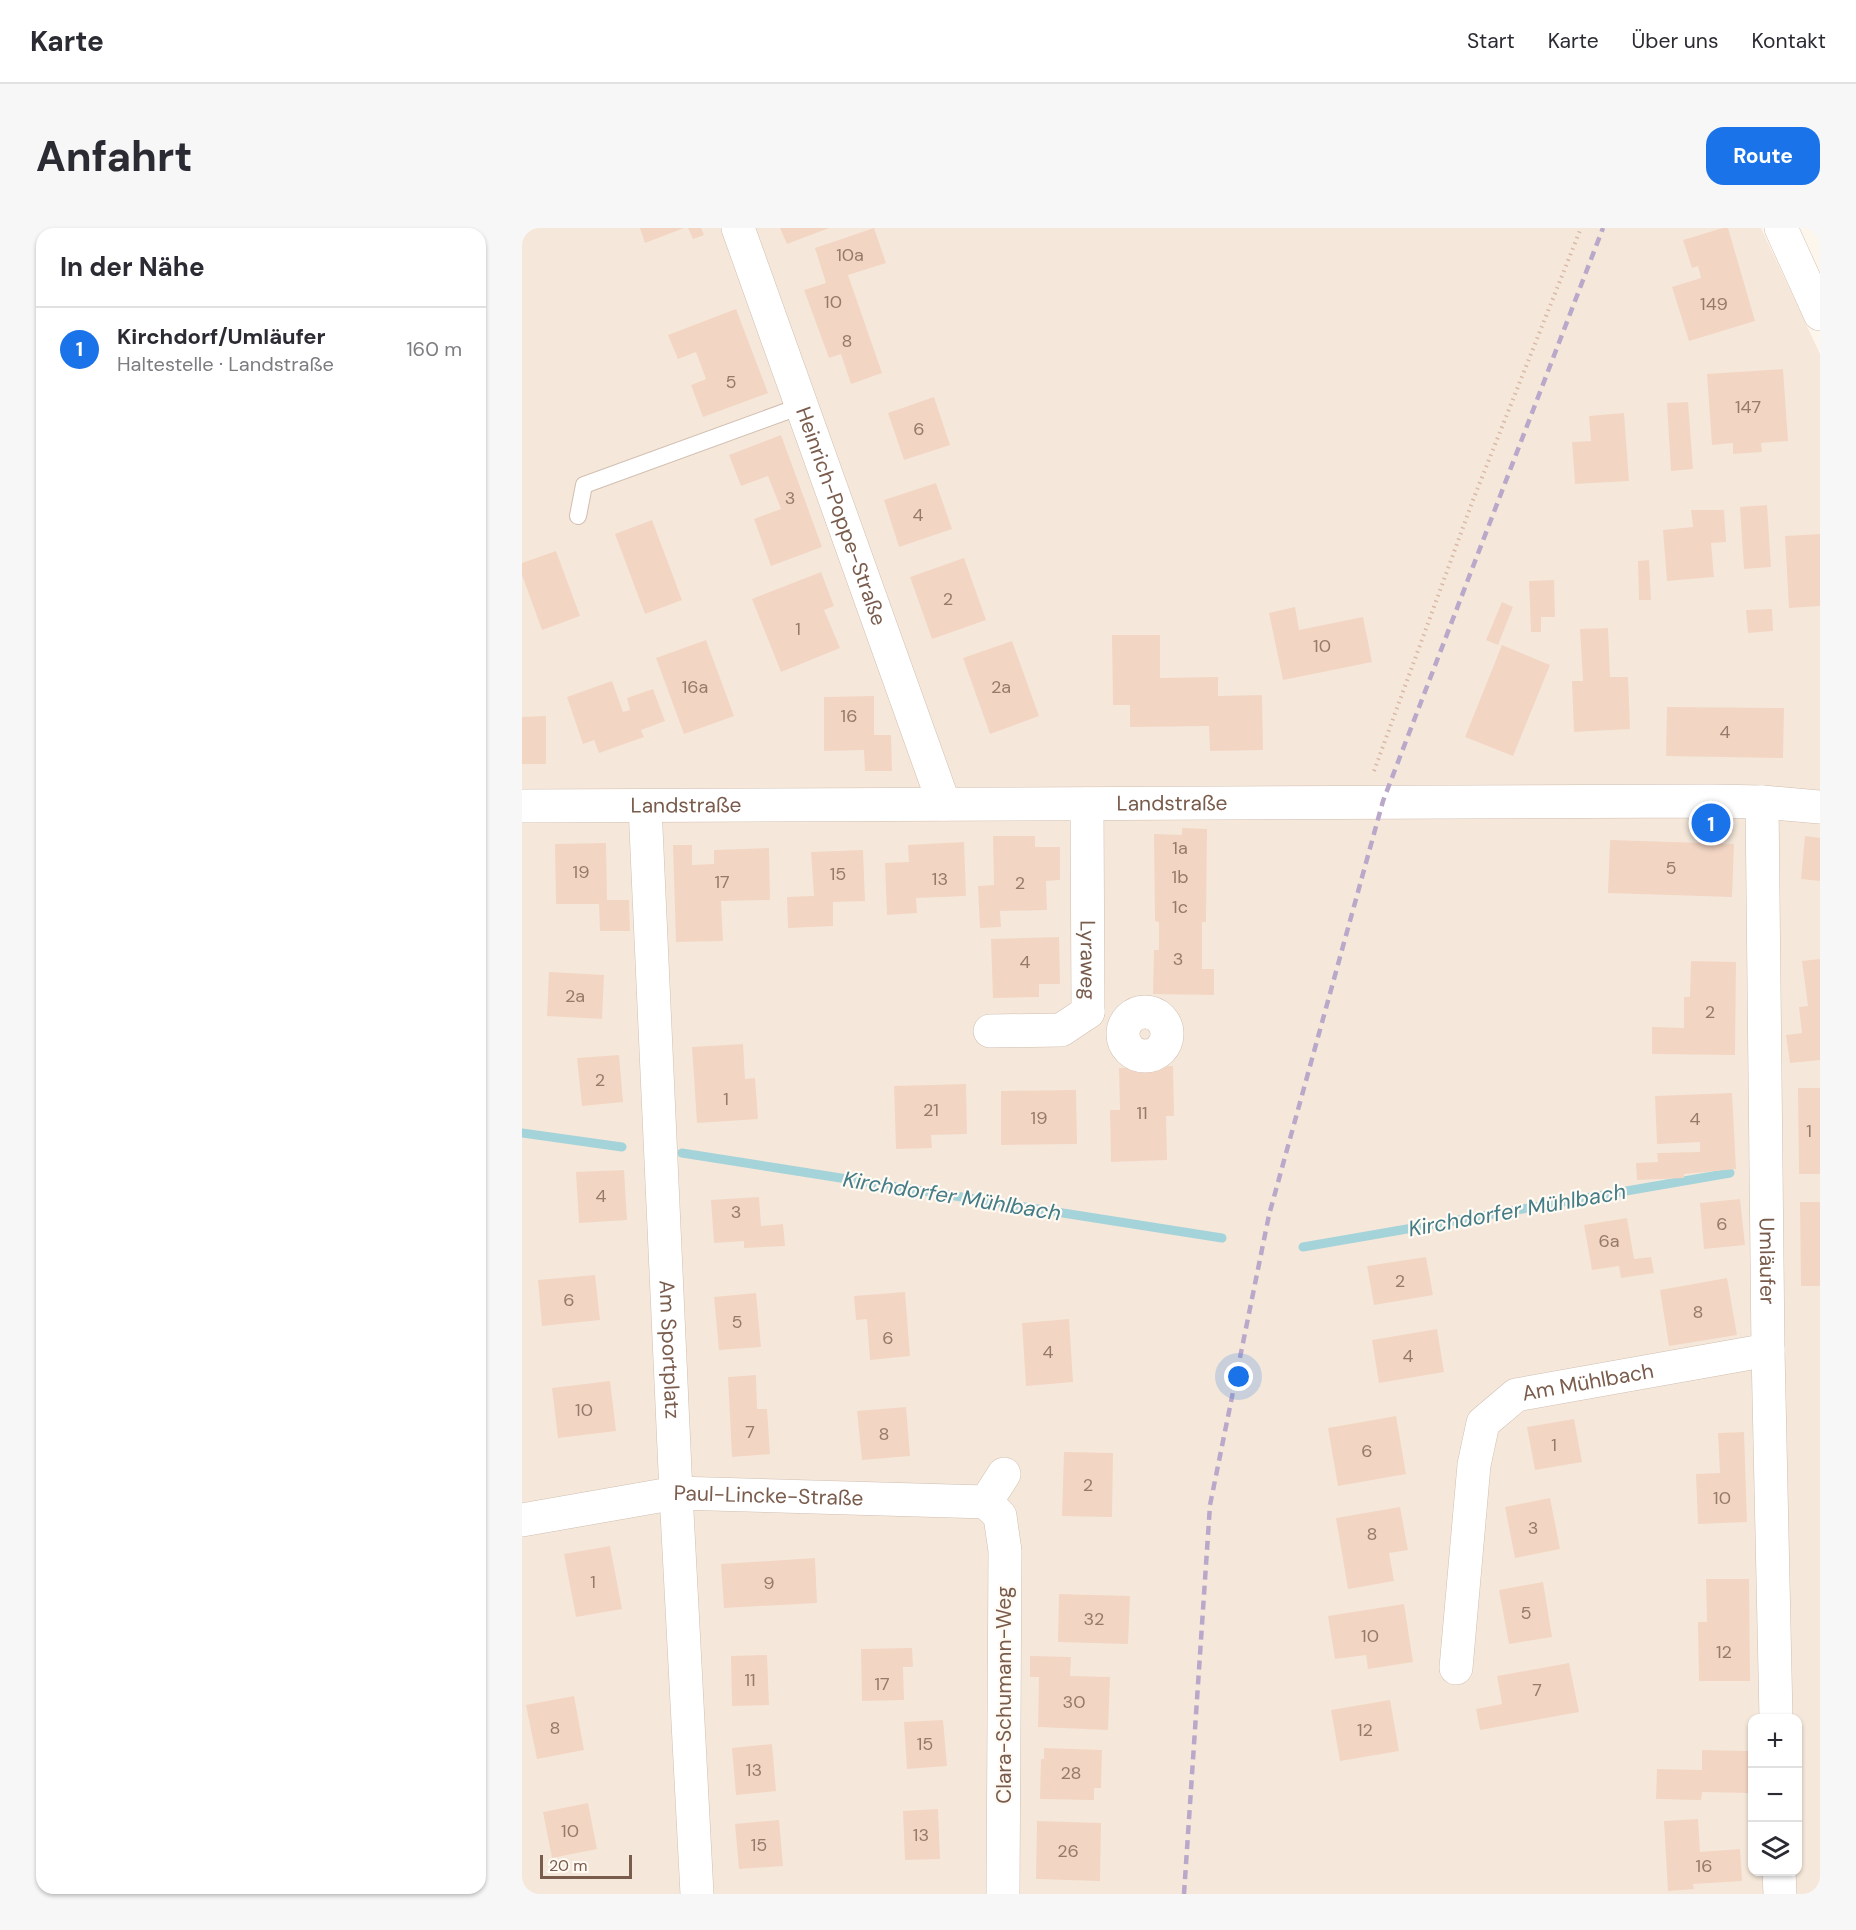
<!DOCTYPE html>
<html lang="de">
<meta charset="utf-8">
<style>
body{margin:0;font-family:"DM Sans",sans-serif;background:#f7f7f7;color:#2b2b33}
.controls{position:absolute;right:18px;bottom:18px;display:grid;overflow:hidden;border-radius:12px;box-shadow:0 2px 4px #0004}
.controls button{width:54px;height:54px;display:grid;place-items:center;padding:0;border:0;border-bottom:2px solid #e1e1e2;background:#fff;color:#2b2b33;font:30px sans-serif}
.scale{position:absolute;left:18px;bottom:15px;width:92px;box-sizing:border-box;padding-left:6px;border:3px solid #7a5c4d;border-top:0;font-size:16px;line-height:21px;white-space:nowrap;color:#7a5c4d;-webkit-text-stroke:4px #fffaf3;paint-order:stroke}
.you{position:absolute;left:717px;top:1149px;width:21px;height:21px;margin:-15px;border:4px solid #fff;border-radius:50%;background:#1a73e8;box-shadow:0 0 0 9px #1a73e833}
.badge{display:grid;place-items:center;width:39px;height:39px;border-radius:50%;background:#1a73e8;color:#fff;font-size:20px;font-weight:700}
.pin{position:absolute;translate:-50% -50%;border:3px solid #fff;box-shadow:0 2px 6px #0006}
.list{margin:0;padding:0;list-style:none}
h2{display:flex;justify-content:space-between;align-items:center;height:78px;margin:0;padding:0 24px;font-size:26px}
h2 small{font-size:20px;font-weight:400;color:#7c7c81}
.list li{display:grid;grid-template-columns:39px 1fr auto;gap:18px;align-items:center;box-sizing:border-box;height:84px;padding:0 24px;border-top:2px solid #e1e1e2}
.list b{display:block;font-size:22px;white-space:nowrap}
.list p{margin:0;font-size:20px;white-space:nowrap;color:#7c7c81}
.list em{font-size:20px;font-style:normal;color:#7c7c81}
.icon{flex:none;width:33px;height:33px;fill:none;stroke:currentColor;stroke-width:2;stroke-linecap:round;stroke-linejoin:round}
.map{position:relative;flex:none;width:1298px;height:1666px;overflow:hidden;border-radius:18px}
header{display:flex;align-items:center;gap:36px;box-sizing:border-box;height:84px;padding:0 30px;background:#fff;border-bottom:2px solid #e1e1e2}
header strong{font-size:28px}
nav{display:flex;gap:33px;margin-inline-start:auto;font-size:21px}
.intro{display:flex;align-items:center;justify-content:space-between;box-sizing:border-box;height:144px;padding:0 36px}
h1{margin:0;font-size:42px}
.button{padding:15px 27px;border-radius:18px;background:#1a73e8;color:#fff;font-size:21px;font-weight:700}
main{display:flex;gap:36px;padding:0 36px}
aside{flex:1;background:#fff;border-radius:18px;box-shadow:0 2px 4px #0004}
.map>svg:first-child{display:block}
</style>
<header>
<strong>Karte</strong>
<nav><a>Start</a><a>Karte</a><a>Über uns</a><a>Kontakt</a></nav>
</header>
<div class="intro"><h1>Anfahrt</h1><a class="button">Route</a></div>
<main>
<aside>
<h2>In der Nähe<small></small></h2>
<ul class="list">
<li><span class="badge">1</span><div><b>Kirchdorf/Umläufer</b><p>Haltestelle · Landstraße</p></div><em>160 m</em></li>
</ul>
</aside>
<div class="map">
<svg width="1298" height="1666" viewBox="0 0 1298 1666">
<rect width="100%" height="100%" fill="#fdf6ec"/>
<path fill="#f5e8da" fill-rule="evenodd" d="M0,0h1239l59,126v1540h-1298zM1230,1490h46v154h-46z"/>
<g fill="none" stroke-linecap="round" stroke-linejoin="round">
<path stroke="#a5d3da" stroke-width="9" d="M0,905l100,14
M160,925l540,85
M781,1019l427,-74"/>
</g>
<path fill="#f3d5c3" d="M118,0h44l-39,15z
M166,0h13l3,7 -11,4z
M258,0h49l-42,16z
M352,0l12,35 -38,12 34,98 -31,11 -10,-30 -12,4 -25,-68 22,-7 -11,-35z
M1201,0h5l27,93 -66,20 -17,-54 29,-9 -3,-12 -6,2 -9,-28z
M214,81l32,84 -65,24 -12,-32 15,-6 -10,-27 -18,7 -10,-24z
M1261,141l5,72 -27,2 1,9 -29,2v-11l-21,2 -5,-71z
M412,169l16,48 -46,15 -16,-47z
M1166,174l5,67 -22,2 -4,-68z
M1102,185l5,68 -54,3 -3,-42 19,-1 -2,-25z
M259,207l41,112 -51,19 -17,-47 27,-10 -13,-33 -27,10 -12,-31z
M414,255l16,46 -53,18 -15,-47z
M1245,277l4,62 -27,2 -4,-62z
M1169,282h33l2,32 -15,1 3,34 -47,4 -4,-51 30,-3z
M130,292l30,80 -37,14 -30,-80z
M1298,306v72l-31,2 -4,-72z
M34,323l24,65 -38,14 -20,-55v-12z
M442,330l22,62 -54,19 -22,-62z
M1127,332l2,40h-12l-1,-39z
M299,344l13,34 -10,4 16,38 -59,24 -29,-73z
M1032,352l1,37h-14v15h-10l-2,-51z
M980,374l11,5 -15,38 -12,-5z
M773,379l4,23 64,-13 9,45 -89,18 -14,-67z
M1250,381l1,22 -25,2 -2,-23z
M1086,400l2,49h18l2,52 -56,3 -2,-51h11l-3,-52z
M590,407h48v43l58,-1v19l44,-1 1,55 -53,1 -1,-25 -79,1v-22h-17z
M184,412l28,76 -50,18 -28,-76z
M490,413l27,75 -49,18 -27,-76z
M980,417l48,20 -37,91 -48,-19z
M90,453l11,31 7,-2 -3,-12 26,-9 12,32 -24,9 3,7 -45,16 -5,-13 -11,4 -16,-47z
M352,468v39h17l1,36h-27l-1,-21 -40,1v-54z
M1145,479l117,1 -1,50 -117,-2z
M24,488v48h-24v-47z
M660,600l25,1 -1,93h-4v47h12v26l-61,-1 1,-44h5v-28l-4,-1 -1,-87 28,1z
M471,608h42v11h25v33l-14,1 1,29 -47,1 1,16 -21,1 -2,-42 16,-1z
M1283,608l15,2v43l-19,-2z
M1088,612l124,4 -2,53 -124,-4z
M442,614l2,54 -50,2 1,15 -30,2 -2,-52 24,-1 -1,-17z
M84,615l1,57h22l1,31h-30l-1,-27h-43l-1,-60z
M151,617h19v20l22,-1v-14l55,-2 1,52 -49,1 2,40 -47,1z
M341,622l2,51 -32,1v24l-45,2 -1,-31 27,-1 -3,-44z
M537,709l1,47h-21v13l-46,1 -2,-59z
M1298,731v101l-30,3 -4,-28 16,-2 -3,-26 9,-1 -6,-45z
M1169,733l45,1 -1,93 -83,-1v-27l32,1v-31h6z
M27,744l55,3 -2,44 -55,-3z
M221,816l2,35 10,-1 3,41 -61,4 -5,-76z
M97,827l4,47 -41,4 -5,-48z
M651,838l1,50h-8l1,44 -56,2 -1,-52h10l-1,-42z
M444,856l1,50 -36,1 1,13 -36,1 -2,-63z
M1276,860h22v86h-21z
M554,862l1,54 -76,1v-54z
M1210,865l4,76 -52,5v4l-47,2 -1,-17 22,-1 -1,-9 43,-1v-10l-43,2 -2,-48z
M102,942l3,50 -48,3 -3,-51z
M237,969l2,29 22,-2 2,22 -41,2v-7l-30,2 -3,-43z
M1218,971l5,46 -41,4 -4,-46z
M1278,974h20v84h-19z
M1105,990l7,41 17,-2 3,16 -33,5 -2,-12 -27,4 -8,-45z
M904,1029l7,38 -59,10 -7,-39z
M73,1047l5,45 -58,6 -4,-46z
M1205,1050l10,57 -68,11 -9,-56z
M383,1064l5,64 -40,4 -3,-41 -11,1 -2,-24z
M234,1065l5,54 -42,3 -5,-53z
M547,1091l4,63 -47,4 -4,-63z
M915,1101l7,43 -65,11 -7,-43z
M234,1147l1,34h10l3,45 -38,3 -4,-80z
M88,1153l6,50 -58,7 -6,-50z
M384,1179l4,49 -48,4 -5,-49z
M874,1188l10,58 -68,12 -10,-58z
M1052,1191l8,43 -47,8 -8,-43z
M1222,1204l3,90 -49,2 -2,-50 24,-1 -2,-40z
M542,1224l49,1 -1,64 -50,-1z
M1028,1270l10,51 -45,9 -10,-51z
M878,1279l8,43 -19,3 5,28 -46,8 -12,-71z
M88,1318l12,63 -46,8 -12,-63z
M293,1330l2,45 -93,5 -3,-44z
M1184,1351h43l1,102h-51l-1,-59h9z
M1021,1354l9,55 -43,7 -10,-54z
M537,1366l71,2 -2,48 -70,-2z
M882,1376l9,58 -45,7 -2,-14 -31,4 -7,-43z
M390,1420l1,19h-10l1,33 -42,1 -1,-52z
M245,1427l2,50 -37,1 -1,-50z
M508,1428l41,1 -1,19 40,1 -2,53 -70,-3 1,-50h-9z
M1047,1435l10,49 -99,18 -4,-21 26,-5 -5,-28z
M52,1468l10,54 -47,9 -11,-54z
M868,1472l9,51 -59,10 -9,-51z
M421,1492l4,46 -40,3 -3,-47z
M250,1516l4,47 -40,4 -4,-47z
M522,1520l58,2 -1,38h-7v12l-54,-1 1,-40h3z
M1180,1522l46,1v42l-46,-1 -1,8 -45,-1 1,-30 45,1z
M66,1575l9,46 -45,9 -9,-46z
M416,1581l2,50 -35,1 -2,-49z
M1176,1591l2,33 40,-3 2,32 -49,3 1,5 -26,2 -4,-70z
M257,1592l4,46 -44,3 -4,-45z
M515,1593l64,2 -1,58 -64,-2z"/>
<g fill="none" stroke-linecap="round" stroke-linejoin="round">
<g stroke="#d1beb0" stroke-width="18">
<path id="service" d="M56,288l6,-31 217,-79"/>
</g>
<g stroke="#d1beb0" stroke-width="34">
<g id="minor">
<path id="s1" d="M216,0l206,576"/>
<path id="s2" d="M1240,574l6,548 8,368"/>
<path id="s3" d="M565,576l1,208"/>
<path id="s4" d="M123,578l31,687 21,401"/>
<circle cx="623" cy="806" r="22"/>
<path d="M468,803l71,-1 27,-18"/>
<path d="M464,1274l14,14 5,35 -2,343"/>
<path id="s5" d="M0,1292l154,-27 310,9 18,-28"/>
<path id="s6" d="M934,1440l18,-203 9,-42 33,-28 252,-45"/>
<path d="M1257,1644l1,22"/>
</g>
</g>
<g stroke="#d1beb0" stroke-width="34">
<g id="tertiary">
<path id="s7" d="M0,578l1189,-5 51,1 58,5"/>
</g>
</g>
<g stroke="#d6c0b0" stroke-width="34">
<path id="secondary" d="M1259,0l39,86"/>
</g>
<path stroke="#d9b8a5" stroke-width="4" stroke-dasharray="1.5 4.5" stroke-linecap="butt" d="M852,543l99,-271 108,-272"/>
<use href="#service" stroke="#fff" stroke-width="16"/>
<use href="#minor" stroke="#fff" stroke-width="33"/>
<use href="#tertiary" stroke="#fff" stroke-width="33"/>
<use href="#secondary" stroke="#fff" stroke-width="33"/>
<path stroke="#b9a8c9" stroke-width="4.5" stroke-dasharray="9 6" stroke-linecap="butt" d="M662,1666l26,-389 59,-290 114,-414 220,-573"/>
</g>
<g text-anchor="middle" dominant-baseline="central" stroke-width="4.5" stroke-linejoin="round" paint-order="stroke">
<g font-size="18" fill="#987a6a">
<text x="328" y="27">10a</text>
<text x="311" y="74">10</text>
<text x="1192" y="76">149</text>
<text x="325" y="113">8</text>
<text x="209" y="154">5</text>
<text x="1226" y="179">147</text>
<text x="397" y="201">6</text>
<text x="268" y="270">3</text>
<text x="396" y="287">4</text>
<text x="426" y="371">2</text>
<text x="276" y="401">1</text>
<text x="800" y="418">10</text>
<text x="173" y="459">16a</text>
<text x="479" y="459">2a</text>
<text x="327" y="488">16</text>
<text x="1203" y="504">4</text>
<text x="658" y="620">1a</text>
<text x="1149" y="640">5</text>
<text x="59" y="644">19</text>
<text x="316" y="646">15</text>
<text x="658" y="649">1b</text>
<text x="418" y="651">13</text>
<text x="200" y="654">17</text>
<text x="498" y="655">2</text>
<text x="658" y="679">1c</text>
<text x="656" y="731">3</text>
<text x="503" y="734">4</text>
<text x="53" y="768">2a</text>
<text x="1188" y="784">2</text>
<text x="78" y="852">2</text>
<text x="204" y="871">1</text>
<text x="409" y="882">21</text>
<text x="620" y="885">11</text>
<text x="517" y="890">19</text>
<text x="1173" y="891">4</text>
<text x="1287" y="903">1</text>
<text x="79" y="968">4</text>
<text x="214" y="984">3</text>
<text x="1200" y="996">6</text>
<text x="1087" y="1013">6a</text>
<text x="878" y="1053">2</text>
<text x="47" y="1072">6</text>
<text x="1176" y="1084">8</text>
<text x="215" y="1094">5</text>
<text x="366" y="1110">6</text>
<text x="526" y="1124">4</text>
<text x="886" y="1128">4</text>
<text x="62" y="1182">10</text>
<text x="228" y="1204">7</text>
<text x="362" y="1206">8</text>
<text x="1032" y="1217">1</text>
<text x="845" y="1223">6</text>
<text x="566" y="1257">2</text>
<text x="1200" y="1270">10</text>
<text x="1011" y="1300">3</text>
<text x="850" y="1306">8</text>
<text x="71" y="1354">1</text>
<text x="247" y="1355">9</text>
<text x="1004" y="1385">5</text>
<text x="572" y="1391">32</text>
<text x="848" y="1408">10</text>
<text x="1202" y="1424">12</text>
<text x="228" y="1452">11</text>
<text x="360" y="1456">17</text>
<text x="1015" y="1462">7</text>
<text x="552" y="1474">30</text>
<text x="33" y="1500">8</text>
<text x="843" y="1502">12</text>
<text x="403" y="1516">15</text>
<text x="232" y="1542">13</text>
<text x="549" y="1545">28</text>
<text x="48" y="1603">10</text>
<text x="399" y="1607">13</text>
<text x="237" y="1617">15</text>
<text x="546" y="1623">26</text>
<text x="1182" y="1638">16</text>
</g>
<g font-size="21" fill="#7a5c4d" stroke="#fffaf3">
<text stroke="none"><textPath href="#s1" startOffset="306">Heinrich-Poppe-Straße</textPath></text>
<text stroke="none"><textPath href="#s7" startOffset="650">Landstraße</textPath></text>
<text stroke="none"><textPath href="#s7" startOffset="164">Landstraße</textPath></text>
<text stroke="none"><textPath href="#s3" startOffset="156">Lyraweg</textPath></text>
<text stroke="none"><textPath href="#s2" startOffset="459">Umläufer</textPath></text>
<text stroke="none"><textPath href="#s4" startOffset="544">Am Sportplatz</textPath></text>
<text stroke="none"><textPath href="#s6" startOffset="363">Am Mühlbach</textPath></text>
<text stroke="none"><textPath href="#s5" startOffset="249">Paul-Lincke-Straße</textPath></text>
<text transform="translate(482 1467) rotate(-90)">Clara-Schumann-Weg</text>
</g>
<g font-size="22" font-style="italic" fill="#437c86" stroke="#fffaf3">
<text transform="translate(430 968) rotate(9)">Kirchdorfer Mühlbach</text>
<text transform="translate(995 982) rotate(-10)">Kirchdorfer Mühlbach</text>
</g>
</g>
</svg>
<div class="controls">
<button>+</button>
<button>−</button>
<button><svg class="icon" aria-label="layers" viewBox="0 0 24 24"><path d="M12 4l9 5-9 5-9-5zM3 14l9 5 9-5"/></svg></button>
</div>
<div class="scale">20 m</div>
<div class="you"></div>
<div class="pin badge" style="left:1189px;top:595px">1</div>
</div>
</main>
